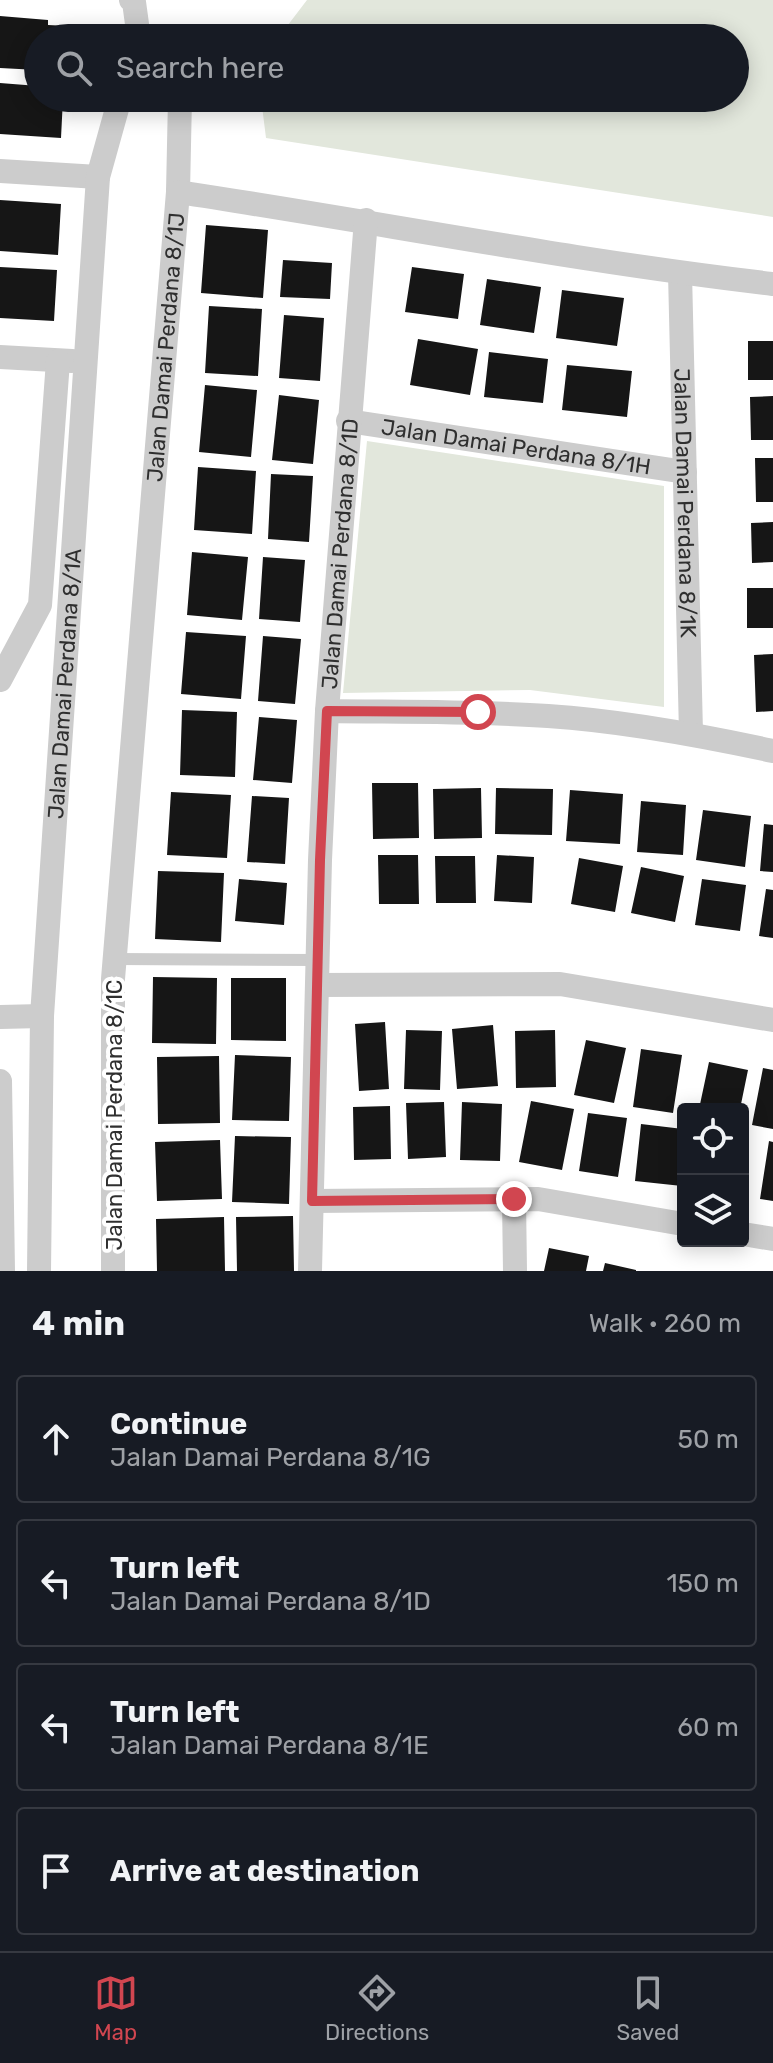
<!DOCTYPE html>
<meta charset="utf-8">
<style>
body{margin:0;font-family:Rubik,sans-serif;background:#20242c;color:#f1f3f6}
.controls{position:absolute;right:24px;bottom:24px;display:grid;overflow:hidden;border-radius:8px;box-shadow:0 4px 20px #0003}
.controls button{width:72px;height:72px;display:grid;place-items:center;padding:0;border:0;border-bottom:2px solid #363941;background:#171b24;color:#f1f3f6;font:40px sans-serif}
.stop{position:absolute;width:24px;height:24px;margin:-18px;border:6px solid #d14650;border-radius:50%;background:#fff}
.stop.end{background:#d14650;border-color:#fff;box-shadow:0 2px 8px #0008}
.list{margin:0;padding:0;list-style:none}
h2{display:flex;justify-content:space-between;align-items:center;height:104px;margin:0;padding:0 32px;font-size:34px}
h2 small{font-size:26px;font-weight:400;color:#9ea1a6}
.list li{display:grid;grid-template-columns:52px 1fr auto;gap:24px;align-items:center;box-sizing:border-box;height:128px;margin:0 16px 16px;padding:0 16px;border:2px solid #363941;border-radius:8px}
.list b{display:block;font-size:30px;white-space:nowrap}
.list p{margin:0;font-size:26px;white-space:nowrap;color:#9ea1a6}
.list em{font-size:26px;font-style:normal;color:#9ea1a6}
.icon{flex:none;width:44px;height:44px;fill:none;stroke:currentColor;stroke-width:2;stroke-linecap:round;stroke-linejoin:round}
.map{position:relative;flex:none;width:773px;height:1271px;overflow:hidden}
.search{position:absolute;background:#171b24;box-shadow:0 4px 20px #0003;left:24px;right:24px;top:24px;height:88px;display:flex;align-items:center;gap:20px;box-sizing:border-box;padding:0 28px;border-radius:44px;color:#9ea1a6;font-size:30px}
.sheet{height:680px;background:#171b24}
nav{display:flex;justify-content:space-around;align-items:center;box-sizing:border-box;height:112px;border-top:2px solid #363941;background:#171b24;font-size:22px;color:#9ea1a6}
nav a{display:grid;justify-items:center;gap:4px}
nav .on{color:#d14650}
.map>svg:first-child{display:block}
</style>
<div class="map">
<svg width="773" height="1271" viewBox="0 0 773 1271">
<rect width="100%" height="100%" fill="#fff"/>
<path fill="#e2e7dc" d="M307,0h466v217l-507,-79 -5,-40h474v-60h-457z
M367,441l297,45v221l-134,-17 -187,3z"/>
<path fill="#161616" d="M0,16l48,4v5l20,1 -1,12h-29v32l-38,-2z
M0,83l38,3v12h25l-2,40 -61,-4z
M0,200l61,4 -3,51 -58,-4z
M206,225l62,5 -5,68 -62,-5z
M283,260l49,3 -2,36 -50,-2z
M0,267l57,3 -3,51 -54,-3z
M412,267l52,7 -6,45 -53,-7z
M487,279l54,8 -7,46 -54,-8z
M562,290l62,8 -7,48 -61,-8z
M209,306l53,3 -4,67 -53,-3z
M284,315l40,3 -4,63 -41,-3z
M418,339l60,10 -8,46 -60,-10z
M748,341h25v39h-25z
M489,352l59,7 -5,44 -59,-6z
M567,365l65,6 -5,46 -65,-7z
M205,385l52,5 -6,67 -52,-5z
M279,395l40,5 -6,64 -41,-4z
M773,396v44h-22l-1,-43z
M755,458h18v44h-17z
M198,467l58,4 -4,63 -58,-4z
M271,474l42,2 -4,66 -41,-3z
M773,522v40l-21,1 -1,-40z
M192,552l56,5 -6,63 -55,-5z
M263,557l42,3 -5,62 -41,-3z
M747,588h26v40h-26z
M186,632l60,4 -5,63 -60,-5z
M263,636l38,3 -6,65 -37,-3z
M773,654v57l-17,1 -2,-57z
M182,710l55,2 -2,65 -55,-2z
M259,717l38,3 -5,63 -39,-3z
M372,783h46l1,55 -46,1z
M481,788l1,50 -48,1 -1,-50z
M496,788l57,1 -1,46 -57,-1z
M570,790l53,4 -3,50 -54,-3z
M171,792l60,3 -4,63 -60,-3z
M252,796l37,2 -4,66 -38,-2z
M641,801l45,4 -3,50 -46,-3z
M703,810l48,6 -6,51 -49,-7z
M764,824l9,1v47l-13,-1z
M378,855h40l1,49h-40z
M497,855l37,2 -2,46 -38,-2z
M435,856h40l1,47h-40z
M579,858l44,8 -8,46 -44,-8z
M641,867l43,9 -9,46 -44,-9z
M158,871l66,2 -3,69 -66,-3z
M239,879l48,4 -3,42 -49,-4z
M702,879l44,6 -6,46 -45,-6z
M766,889l7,1v48l-14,-2z
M153,977l64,1 -1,66 -64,-1z
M231,978h55v63l-55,-1z
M385,1022l4,67 -30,2 -4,-67z
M493,1025l5,61 -41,3 -5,-60z
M406,1030l36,1 -2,59 -36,-1z
M555,1030l1,57 -40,1 -1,-57z
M586,1040l40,8 -12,55 -40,-8z
M641,1049l41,6 -9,58 -40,-6z
M235,1055l56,2 -2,64 -57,-1z
M219,1056l1,67 -62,1 -1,-67z
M709,1062l39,8 -8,39h-41z
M763,1068l10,2v59l-21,-4z
M531,1101l43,8 -12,61 -43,-8z
M444,1102l2,55 -38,2 -2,-56z
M462,1102l40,2 -2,57 -40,-1z
M390,1106l1,53 -37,1 -1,-53z
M588,1113l39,5 -9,59 -39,-6z
M641,1124l42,5 -1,57 -47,-5z
M235,1136l56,1 -2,67 -57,-2z
M743,1137l6,1 -4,25 -2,-1z
M220,1140l2,59 -65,2 -2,-59z
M769,1141l4,1v59l-13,-2z
M293,1216l1,55h-57l-1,-54z
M224,1217l1,54h-68l-1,-52z
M549,1248l40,8 -3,15h-42z
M605,1263l31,7v1h-33z"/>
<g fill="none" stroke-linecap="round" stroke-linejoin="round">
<path stroke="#ccc" stroke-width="12" d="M115,959l203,1"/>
<g stroke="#ccc" stroke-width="24">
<path d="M131,0l3,2 3,22 -3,14"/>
<path d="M0,171l98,6"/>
<path d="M178,192l2,-94"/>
<path id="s1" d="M680,273l11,460"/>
<path d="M0,357l72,4"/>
<path id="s2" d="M348,421l337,51"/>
<path d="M0,680l40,-75 18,-244"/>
<path d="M327,711c74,1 148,0 221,5 76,5 151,19 225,35"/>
<path d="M317,985l243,-1 213,36"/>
<path d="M0,1017l42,-1"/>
<path d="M0,1081l3,190"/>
<path d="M514,1199l1,72"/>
<path d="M312,1201l226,-2 145,25"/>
<path d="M743,1234l30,5"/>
<path id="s3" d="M39,1271l3,-255 56,-839 22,-79"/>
<path id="s4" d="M113,1271v-292l65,-787c199,30 396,69 595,92"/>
<path id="s5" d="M310,1271l10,-411 7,-149 39,-491"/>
</g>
</g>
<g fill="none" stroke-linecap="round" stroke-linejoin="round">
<path stroke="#d14650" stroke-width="10" d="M478,712l-151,-1 -7,149 -8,341 202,-2"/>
</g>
<g text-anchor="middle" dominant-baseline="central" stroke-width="8" stroke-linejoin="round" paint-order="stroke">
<g font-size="22" fill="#2f2f2f" stroke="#fff">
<text stroke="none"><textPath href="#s4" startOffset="926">Jalan Damai Perdana 8/1J</textPath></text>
<text stroke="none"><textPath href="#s2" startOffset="170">Jalan Damai Perdana 8/1H</textPath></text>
<text stroke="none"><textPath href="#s1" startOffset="230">Jalan Damai Perdana 8/1K</textPath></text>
<text stroke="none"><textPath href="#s5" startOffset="718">Jalan Damai Perdana 8/1D</textPath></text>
<text stroke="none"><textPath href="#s3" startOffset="588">Jalan Damai Perdana 8/1A</textPath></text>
<text transform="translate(114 1115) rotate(-90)">Jalan Damai Perdana 8/1C</text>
</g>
</g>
</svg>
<div class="controls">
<button><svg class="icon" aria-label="locate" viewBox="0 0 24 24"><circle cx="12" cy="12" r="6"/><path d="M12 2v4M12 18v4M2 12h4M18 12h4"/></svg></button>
<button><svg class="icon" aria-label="layers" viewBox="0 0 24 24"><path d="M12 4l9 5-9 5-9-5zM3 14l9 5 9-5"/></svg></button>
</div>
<div class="stop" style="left:478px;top:712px"></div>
<div class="stop end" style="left:514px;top:1199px"></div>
<div class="search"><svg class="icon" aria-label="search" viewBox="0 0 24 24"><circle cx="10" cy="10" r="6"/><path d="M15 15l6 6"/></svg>Search here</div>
</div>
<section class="sheet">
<h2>4 min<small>Walk · 260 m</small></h2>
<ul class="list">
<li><svg class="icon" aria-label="ahead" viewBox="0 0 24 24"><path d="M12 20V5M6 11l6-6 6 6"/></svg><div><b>Continue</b><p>Jalan Damai Perdana 8/1G</p></div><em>50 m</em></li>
<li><svg class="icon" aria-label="left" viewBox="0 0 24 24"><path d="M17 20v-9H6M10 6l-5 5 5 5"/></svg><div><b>Turn left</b><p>Jalan Damai Perdana 8/1D</p></div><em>150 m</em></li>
<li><svg class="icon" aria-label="left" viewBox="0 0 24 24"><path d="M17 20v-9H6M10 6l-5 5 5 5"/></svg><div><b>Turn left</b><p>Jalan Damai Perdana 8/1E</p></div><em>60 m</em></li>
<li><svg class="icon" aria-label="arrive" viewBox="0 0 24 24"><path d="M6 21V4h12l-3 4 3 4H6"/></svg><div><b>Arrive at destination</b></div></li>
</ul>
</section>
<nav>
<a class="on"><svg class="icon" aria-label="map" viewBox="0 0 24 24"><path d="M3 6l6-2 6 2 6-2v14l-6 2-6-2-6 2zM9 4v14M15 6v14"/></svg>Map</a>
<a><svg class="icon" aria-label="directions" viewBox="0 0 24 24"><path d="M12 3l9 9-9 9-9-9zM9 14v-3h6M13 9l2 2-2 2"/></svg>Directions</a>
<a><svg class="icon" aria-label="saved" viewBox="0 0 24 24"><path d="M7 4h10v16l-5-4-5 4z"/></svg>Saved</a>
</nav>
